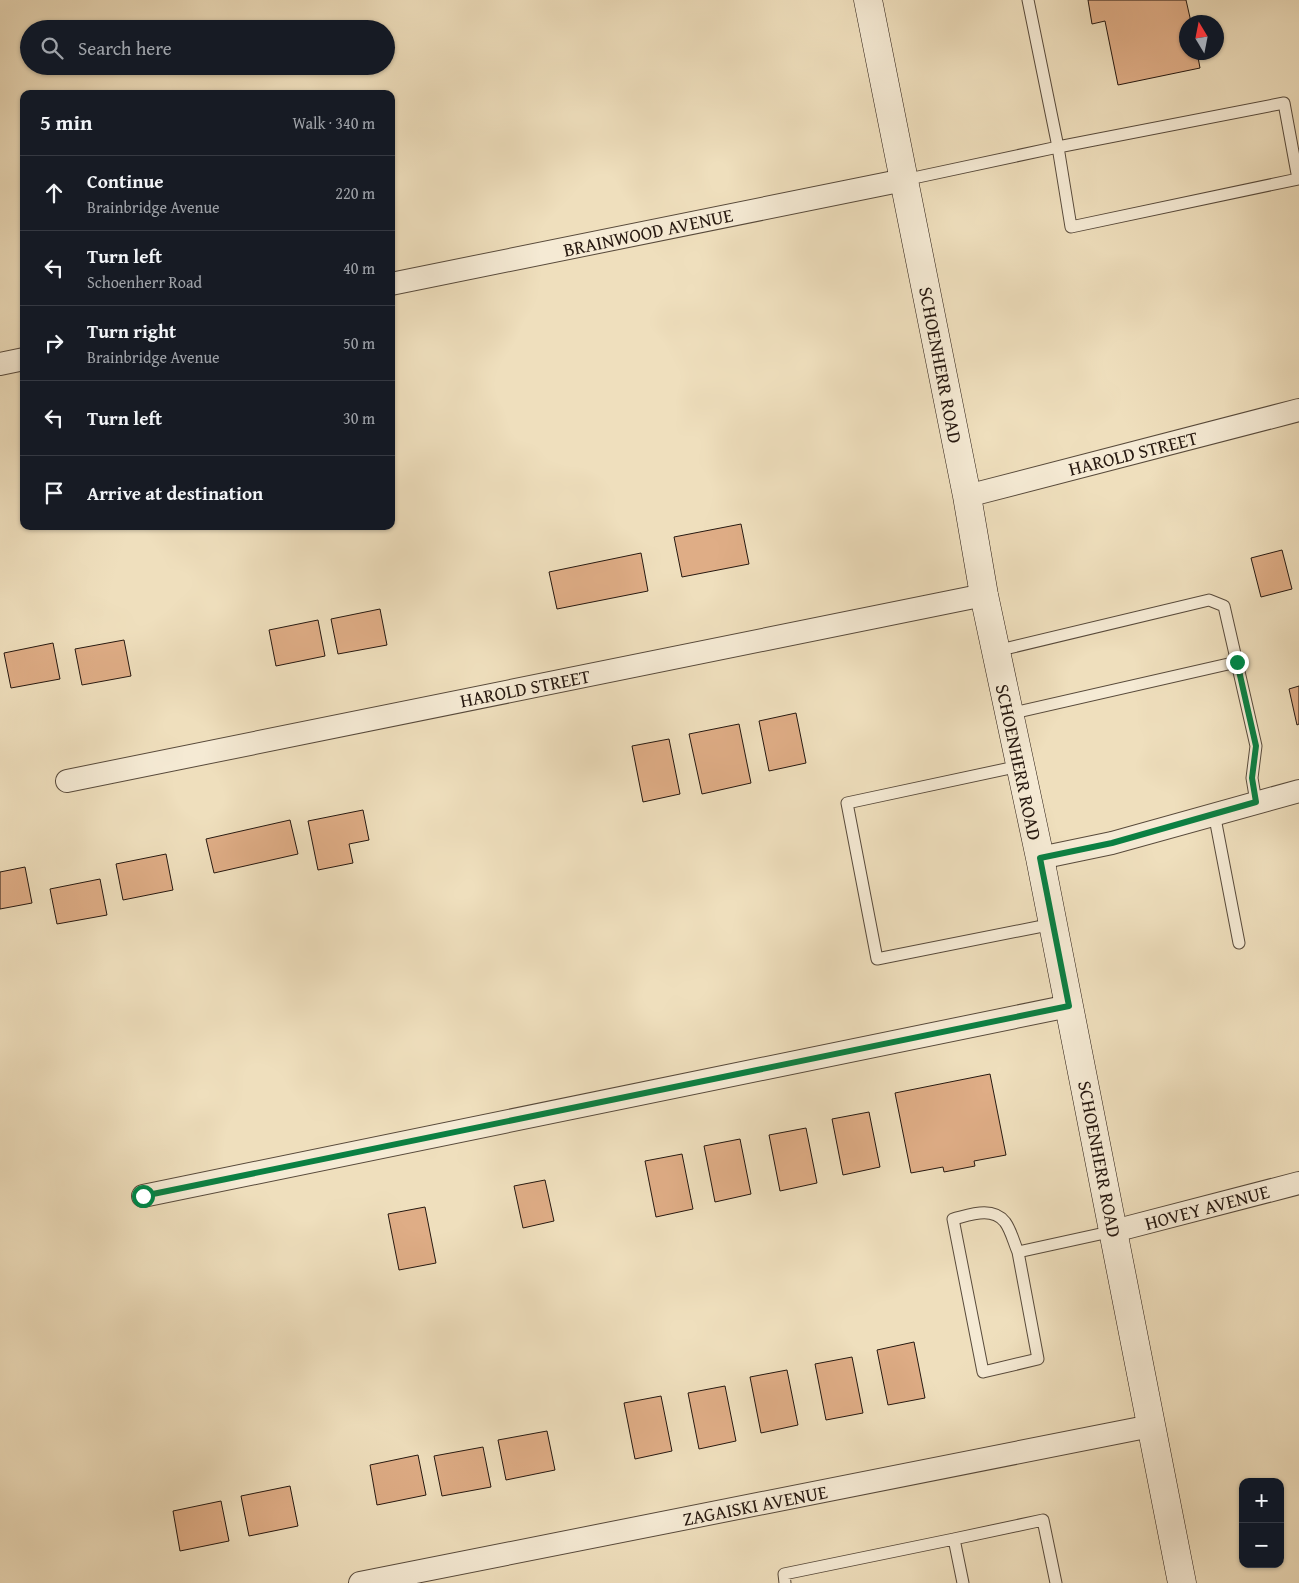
<!DOCTYPE html>
<meta charset="utf-8">
<style>
body{margin:0;font-family:"Gentium Book Plus",serif;background:#242831;color:#f1f3f6}
.controls{position:absolute;right:15px;bottom:15px;display:grid;overflow:hidden;border-radius:10px;box-shadow:0 1px 4px #0004}
.controls button{width:45px;height:45px;display:grid;place-items:center;padding:0;border:0;border-bottom:1px solid #363941;background:#171b24;color:#f1f3f6;font:25px sans-serif}
.compass{position:absolute;left:1179px;top:15px;width:45px;height:45px;border-radius:50%;background:#171b24;box-shadow:0 1px 4px #0004;rotate:350deg}
.stop{position:absolute;width:15px;height:15px;margin:-11px;border:4px solid #0b8043;border-radius:50%;background:#fff}
.stop.end{background:#0b8043;border-color:#fff;box-shadow:0 1px 5px #0008}
.list{margin:0;padding:0;list-style:none}
h2{display:flex;justify-content:space-between;align-items:center;height:65px;margin:0;padding:0 20px;font-size:21px}
h2 small{font-size:16px;font-weight:400;color:#9ea1a6}
.list li{display:grid;grid-template-columns:32px 1fr auto;gap:15px;align-items:center;box-sizing:border-box;height:75px;padding:0 20px;border-top:1px solid #363941}
.list b{display:block;font-size:19px;white-space:nowrap}
.list p{margin:0;font-size:16px;white-space:nowrap;color:#9ea1a6}
.list em{font-size:16px;font-style:normal;color:#9ea1a6}
.icon{flex:none;width:28px;height:28px;fill:none;stroke:currentColor;stroke-width:2;stroke-linecap:round;stroke-linejoin:round}
.map{position:relative;flex:none;width:1299px;height:1583px;overflow:hidden}
.search{position:absolute;background:#171b24;box-shadow:0 1px 4px #0004;left:20px;top:20px;width:375px;height:55px;display:flex;align-items:center;gap:12px;box-sizing:border-box;padding:0 18px;border-radius:28px;color:#9ea1a6;font-size:19px}
.panel{position:absolute;background:#171b24;box-shadow:0 1px 4px #0004;left:20px;top:90px;width:375px;height:440px;border-radius:10px}
.map>svg:first-child{display:block}
</style>
<div class="map">
<svg width="1299" height="1583" viewBox="0 0 1299 1583">
<rect width="100%" height="100%" fill="#efdfbd"/>
<filter id="stains"><feTurbulence type="fractalNoise" baseFrequency=".004" numOctaves="4"/><feColorMatrix values="0 0 0 0 .2 0 0 0 0 .09 0 0 0 0 .02 0 0 0 .5 -.17"/></filter>
<radialGradient id="worn" r=".72"><stop offset=".6" stop-color="#630" stop-opacity="0"/><stop offset="1" stop-color="#630" stop-opacity=".3"/></radialGradient>
<path fill="#dfad86" stroke="#261810" d="M1088,0h98l5,22h-5v30h11l3,16 -82,17 -13,-64 -13,3z
M741,524l8,40 -67,13 -8,-40z
M1282,550l10,39 -31,8 -10,-39z
M641,553l7,38 -91,18 -8,-37z
M380,609l7,36 -49,9 -7,-35z
M318,620l7,36 -49,10 -7,-36z
M124,640l7,36 -49,9 -7,-36z
M53,643l7,36 -49,9 -7,-35z
M1299,686v38l-2,1 -8,-36z
M796,713l10,50 -37,8 -10,-50z
M739,724l12,59 -49,11 -13,-60z
M669,739l11,55 -37,8 -11,-56z
M363,810l6,30 -20,4 4,19 -35,7 -10,-49z
M290,820l8,34 -84,19 -8,-34z
M166,854l7,36 -50,10 -7,-36z
M25,867l7,36 -32,6v-37z
M100,879l7,36 -50,9 -7,-35z
M990,1074l16,81 -32,6 1,5 -31,6 -1,-5 -32,6 -16,-80z
M869,1112l11,55 -37,8 -11,-56z
M806,1128l11,55 -37,8 -11,-56z
M740,1139l11,55 -36,8 -11,-56z
M682,1154l11,55 -37,8 -11,-56z
M545,1180l9,41 -31,7 -9,-42z
M425,1207l11,56 -37,7 -11,-56z
M914,1342l11,56 -37,7 -11,-55z
M852,1357l11,56 -37,7 -11,-56z
M787,1370l11,55 -37,8 -11,-56z
M725,1386l11,55 -37,8 -11,-56z
M661,1396l11,55 -37,8 -11,-56z
M547,1431l8,39 -49,10 -8,-40z
M483,1447l8,40 -49,9 -8,-40z
M418,1455l8,40 -49,10 -7,-40z
M290,1486l8,40 -49,10 -8,-40z
M221,1501l8,40 -49,10 -7,-40z"/>
<g fill="none" stroke-linecap="round" stroke-linejoin="round">
<g stroke="#584a3b" stroke-width="13">
<path id="lane" d="M1284,103l14,76 -227,48 -13,-80z
M904,180l154,-33 -30,-147
M996,651l213,-51 15,6 32,140 -4,32 4,24
M1009,714l228,-52
M1020,766l-173,37 30,156 176,-35
M1214,813l25,130
M1018,1252c-4,-9 -7,-22 -13,-30 -13,-16 -35,-7 -52,-3l30,153 55,-13 -20,-107 96,-21
M785,1583l-1,-9 170,-35
M963,1583l-9,-44 89,-19 13,63"/>
</g>
<g stroke="#584a3b" stroke-width="24">
<path id="street" d="M391,284l513,-104
M0,364l24,-5
M967,496l332,-86
M67,781l917,-186
M1040,858l72,-15 187,-52
M143,1196l926,-190
M1114,1231l185,-48
M360,1583l791,-157"/>
</g>
<g stroke="#261810" stroke-width="29">
<path id="secondary" d="M868,0l99,496 17,99 56,263 142,725"/>
</g>
<use href="#lane" stroke="#f5ead4" stroke-width="11"/>
<use href="#street" stroke="#f5ead4" stroke-width="22"/>
<use href="#secondary" stroke="#f5ead4" stroke-width="28"/>
</g>
<g fill="none" stroke-linecap="round" stroke-linejoin="round">
<path stroke="#0b8043" stroke-width="6" d="M143,1196l926,-190 -29,-148 72,-15 144,-41 -4,-24 4,-32 -19,-84"/>
</g>
<g text-anchor="middle" dominant-baseline="central" stroke-width="4" stroke-linejoin="round" paint-order="stroke">
<g font-size="19" fill="#261810" stroke="#f5ead4">
<text transform="translate(648 232) rotate(-12)">BRAINWOOD AVENUE</text>
<text transform="translate(941 365) rotate(79)">SCHOENHERR ROAD</text>
<text transform="translate(1133 453) rotate(-14)">HAROLD STREET</text>
<text transform="translate(525 688) rotate(-11)">HAROLD STREET</text>
<text transform="translate(1019 762) rotate(78)">SCHOENHERR ROAD</text>
<text transform="translate(1100 1159) rotate(79)">SCHOENHERR ROAD</text>
<text transform="translate(1207 1207) rotate(-15)">HOVEY AVENUE</text>
<text transform="translate(755 1505) rotate(-11)">ZAGAISKI AVENUE</text>
</g>
</g>
<rect width="100%" height="100%" filter="url(#stains)"/>
<rect width="100%" height="100%" fill="url(#worn)"/>
</svg>
<div class="controls">
<button>+</button>
<button>−</button>
</div>
<svg class="compass" viewBox="-18 -18 36 36"><path d="M0-13l5 13h-10z" fill="#e53935"/><path d="M0 13l5-13h-10z" fill="#9ea1a6"/></svg>
<div class="stop" style="left:143px;top:1196px"></div>
<div class="stop end" style="left:1237px;top:662px"></div>
<div class="search"><svg class="icon" aria-label="search" viewBox="0 0 24 24"><circle cx="10" cy="10" r="6"/><path d="M15 15l6 6"/></svg>Search here</div>
<section class="panel">
<h2>5 min<small>Walk · 340 m</small></h2>
<ul class="list">
<li><svg class="icon" aria-label="ahead" viewBox="0 0 24 24"><path d="M12 20V5M6 11l6-6 6 6"/></svg><div><b>Continue</b><p>Brainbridge Avenue</p></div><em>220 m</em></li>
<li><svg class="icon" aria-label="left" viewBox="0 0 24 24"><path d="M17 20v-9H6M10 6l-5 5 5 5"/></svg><div><b>Turn left</b><p>Schoenherr Road</p></div><em>40 m</em></li>
<li><svg class="icon" aria-label="right" viewBox="0 0 24 24"><path d="M7 20v-9h11M14 6l5 5-5 5"/></svg><div><b>Turn right</b><p>Brainbridge Avenue</p></div><em>50 m</em></li>
<li><svg class="icon" aria-label="left" viewBox="0 0 24 24"><path d="M17 20v-9H6M10 6l-5 5 5 5"/></svg><div><b>Turn left</b></div><em>30 m</em></li>
<li><svg class="icon" aria-label="arrive" viewBox="0 0 24 24"><path d="M6 21V4h12l-3 4 3 4H6"/></svg><div><b>Arrive at destination</b></div></li>
</ul>
</section>
</div>
